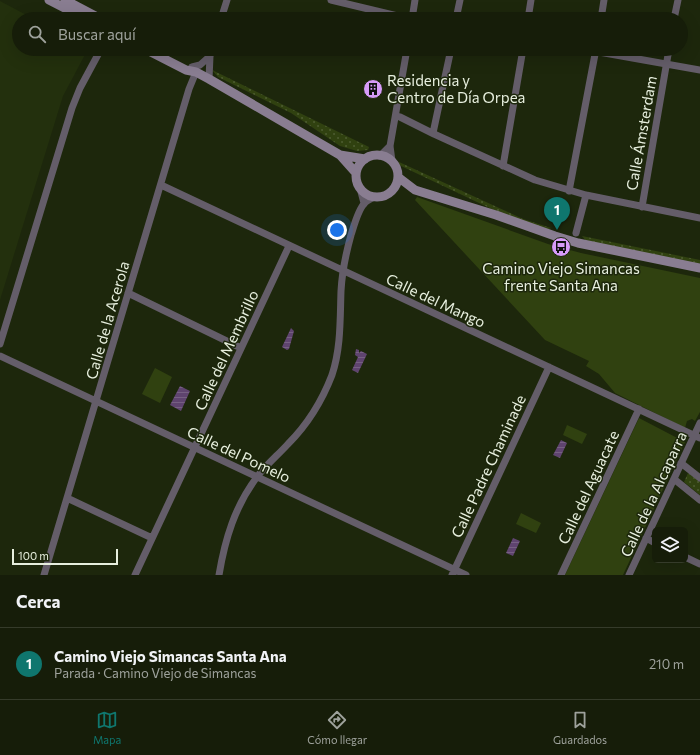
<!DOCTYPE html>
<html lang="es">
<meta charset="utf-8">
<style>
body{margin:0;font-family:Commissioner,sans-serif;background:#232a17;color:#f1f3f6}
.controls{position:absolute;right:12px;bottom:12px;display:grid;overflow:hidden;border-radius:6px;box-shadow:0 4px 16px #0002}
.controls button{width:36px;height:36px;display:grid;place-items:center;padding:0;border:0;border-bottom:1px solid #353b2a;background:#161d09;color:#f1f3f6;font:20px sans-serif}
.scale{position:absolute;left:12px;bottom:10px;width:106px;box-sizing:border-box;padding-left:4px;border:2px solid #e7efde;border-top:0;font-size:11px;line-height:14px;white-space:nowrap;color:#e7efde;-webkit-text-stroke:3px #1d270c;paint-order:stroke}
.you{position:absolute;left:337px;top:230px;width:14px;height:14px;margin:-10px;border:3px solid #fff;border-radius:50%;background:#1a73e8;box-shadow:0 0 0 6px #1a73e833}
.badge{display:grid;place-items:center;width:26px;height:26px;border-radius:50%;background:#0f766e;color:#fff;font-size:13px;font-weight:700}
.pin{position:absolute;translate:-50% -33px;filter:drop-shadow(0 1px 2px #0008)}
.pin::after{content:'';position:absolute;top:21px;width:14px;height:12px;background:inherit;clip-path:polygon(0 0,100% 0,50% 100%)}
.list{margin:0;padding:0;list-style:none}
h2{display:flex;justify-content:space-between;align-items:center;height:52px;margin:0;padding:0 16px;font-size:17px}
h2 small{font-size:13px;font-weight:400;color:#9ea29c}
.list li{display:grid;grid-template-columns:26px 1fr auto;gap:12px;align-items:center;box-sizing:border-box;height:72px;padding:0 16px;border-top:1px solid #353b2a}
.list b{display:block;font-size:15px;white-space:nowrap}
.list p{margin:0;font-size:13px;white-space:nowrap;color:#9ea29c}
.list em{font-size:13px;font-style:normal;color:#9ea29c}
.icon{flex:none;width:22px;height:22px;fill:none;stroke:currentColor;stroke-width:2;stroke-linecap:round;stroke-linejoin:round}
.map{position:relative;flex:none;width:700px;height:575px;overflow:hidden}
.search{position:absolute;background:#161d09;box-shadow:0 4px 16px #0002;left:12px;right:12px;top:12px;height:44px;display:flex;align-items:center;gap:10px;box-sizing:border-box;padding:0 14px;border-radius:22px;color:#9ea29c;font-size:15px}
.sheet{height:124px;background:#161d09}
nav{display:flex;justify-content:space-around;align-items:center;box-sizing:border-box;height:56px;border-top:1px solid #353b2a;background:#161d09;font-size:11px;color:#9ea29c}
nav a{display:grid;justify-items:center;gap:2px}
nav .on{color:#0f766e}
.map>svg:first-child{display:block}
</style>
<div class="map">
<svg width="700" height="575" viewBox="0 0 700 575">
<defs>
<pattern id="grass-dots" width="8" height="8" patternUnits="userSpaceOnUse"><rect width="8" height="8" fill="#304110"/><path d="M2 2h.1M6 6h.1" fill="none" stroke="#4e5d32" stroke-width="1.8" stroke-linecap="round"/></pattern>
<pattern id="water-rules" width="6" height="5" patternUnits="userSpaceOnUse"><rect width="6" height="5" fill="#5f446f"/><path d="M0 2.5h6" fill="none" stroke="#765f83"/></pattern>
</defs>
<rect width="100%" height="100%" fill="#1d270c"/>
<path fill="#23300d" d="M0,1l34,18h-15v30h69l-25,47 -63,204z"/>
<path fill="url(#grass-dots)" d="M212,70l157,77 -1,3 -11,1 -17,-5 -49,-33 -73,-36z
M399,162l124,57 28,9 -5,2 -48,-18 -99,-47z
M582,236l118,24v4l-114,-23z
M688,473l12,9v13l-16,-13z"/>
<path fill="#304110" d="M417,197l131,47 33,9 119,25v134l-5,9 -3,-2 -5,2 -2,7 -70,-35 -16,-19 -13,-8 3,-5 -44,-21 -130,-140z
M155,368l17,9 -12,26 -18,-9z
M639,418l46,24 -62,133h-58z
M567,425l20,9 -5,10 -19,-9z
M521,513l20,10 -5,10 -20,-9z"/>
<path fill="url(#water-rules)" d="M291,328l3,3 -5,18 -2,1 -5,-3z
M356,349l3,1v3l2,-2 6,3 -9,19 -6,-3 6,-13 -3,-2z
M180,386l10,5 -9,20 -11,-6z
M561,440l6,3 -7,15 -7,-3z
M513,538l7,3 -7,15 -7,-3z"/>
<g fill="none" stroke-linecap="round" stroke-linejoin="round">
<path stroke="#645d69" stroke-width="7" d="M331,0l79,19
M221,19l6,-19
M412,19l3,-19
M456,19l4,-19
M528,19l3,-19
M601,19l3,-19
M674,19l4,-19
M582,49l118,21
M192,67l8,-2 10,-9
M209,79l1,-23 2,-7
M400,117l34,17 101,46 51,15 114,23
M433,133l18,-84
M380,156l10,-10
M392,161l-2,-15 17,-97
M503,166l20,-117
M161,185l539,253
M360,188l4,15
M569,191l27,-142
M642,207l27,-158
M576,233l10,-38
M128,293l113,55
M0,344l72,-236 8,-20 21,-39
M0,356l466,219
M681,463l19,15
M674,479l26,21
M67,498l85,40
M646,538l9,5
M685,557l15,7
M44,575l145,-486 7,-17
M135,575l154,-329
M219,575c6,-36 16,-69 38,-98 9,-12 21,-22 31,-33 19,-19 34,-43 44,-69 9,-27 8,-55 9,-84 1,-19 5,-38 10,-56 3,-9 7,-25 13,-31 2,-3 7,-5 10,-7
M452,575l97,-208
M561,575l78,-166
M629,575l71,-152"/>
<path stroke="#897d91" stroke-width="9" d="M49,0l37,19
M65,0l36,19
M145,49l41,21 10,2 13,7 131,76 16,18
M340,155l25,4
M356 176a21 21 0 1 1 42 0a21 21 0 1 1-42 0Z
M398,177l17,13 81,25 59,21 23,7 122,25"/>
</g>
<defs>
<g id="building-disc" transform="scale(1)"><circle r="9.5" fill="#d79bf9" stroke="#1d270c"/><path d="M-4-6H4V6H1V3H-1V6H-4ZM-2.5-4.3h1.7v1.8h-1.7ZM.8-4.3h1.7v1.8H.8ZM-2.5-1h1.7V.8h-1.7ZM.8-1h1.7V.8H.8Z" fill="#111"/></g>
<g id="bus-disc" transform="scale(1)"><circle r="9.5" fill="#d79bf9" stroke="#1d270c"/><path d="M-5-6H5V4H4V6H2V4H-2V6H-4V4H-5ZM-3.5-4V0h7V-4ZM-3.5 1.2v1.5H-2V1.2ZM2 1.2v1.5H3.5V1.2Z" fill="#111"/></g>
</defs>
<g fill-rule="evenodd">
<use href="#building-disc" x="373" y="89"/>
<use href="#bus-disc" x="561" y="247"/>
</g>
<g text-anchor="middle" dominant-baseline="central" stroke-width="3" stroke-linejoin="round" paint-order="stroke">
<g font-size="15" fill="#e7efde" stroke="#1d270c" text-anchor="start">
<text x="387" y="80">Residencia y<tspan x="387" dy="17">Centro de Día Orpea</tspan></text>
<text x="561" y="268" text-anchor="middle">Camino Viejo Simancas<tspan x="561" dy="17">frente Santa Ana</tspan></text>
</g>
<g font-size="15" fill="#e7efde" stroke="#1d270c">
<text transform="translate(641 133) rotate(-80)">Calle Ámsterdam</text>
<text transform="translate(436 300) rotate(25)">Calle del Mango</text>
<text transform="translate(107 320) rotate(-74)">Calle de la Acerola</text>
<text transform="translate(226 350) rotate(-65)">Calle del Membrillo</text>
<text transform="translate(239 454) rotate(25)">Calle del Pomelo</text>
<text transform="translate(488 466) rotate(-65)">Calle Padre Chaminade</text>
<text transform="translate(588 487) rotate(-65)">Calle del Aguacate</text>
<text transform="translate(653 494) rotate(-65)">Calle de la Alcaparra</text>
</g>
</g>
</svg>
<div class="controls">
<button><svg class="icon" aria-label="layers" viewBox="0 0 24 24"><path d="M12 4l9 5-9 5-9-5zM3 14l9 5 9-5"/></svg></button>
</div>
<div class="scale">100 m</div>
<div class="you"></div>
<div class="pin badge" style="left:557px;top:230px">1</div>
<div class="search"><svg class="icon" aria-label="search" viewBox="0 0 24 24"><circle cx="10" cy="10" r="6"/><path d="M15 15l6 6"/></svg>Buscar aquí</div>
</div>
<section class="sheet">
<h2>Cerca<small></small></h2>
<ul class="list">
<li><span class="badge">1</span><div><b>Camino Viejo Simancas Santa Ana</b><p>Parada · Camino Viejo de Simancas</p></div><em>210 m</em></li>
</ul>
</section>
<nav>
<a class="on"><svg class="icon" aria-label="map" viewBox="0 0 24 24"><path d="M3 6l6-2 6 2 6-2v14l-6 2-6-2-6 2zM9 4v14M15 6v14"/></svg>Mapa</a>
<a><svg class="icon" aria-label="directions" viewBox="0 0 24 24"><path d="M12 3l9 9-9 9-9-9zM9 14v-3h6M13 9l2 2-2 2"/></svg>Cómo llegar</a>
<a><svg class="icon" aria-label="saved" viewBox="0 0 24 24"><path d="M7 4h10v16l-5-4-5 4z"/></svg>Guardados</a>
</nav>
